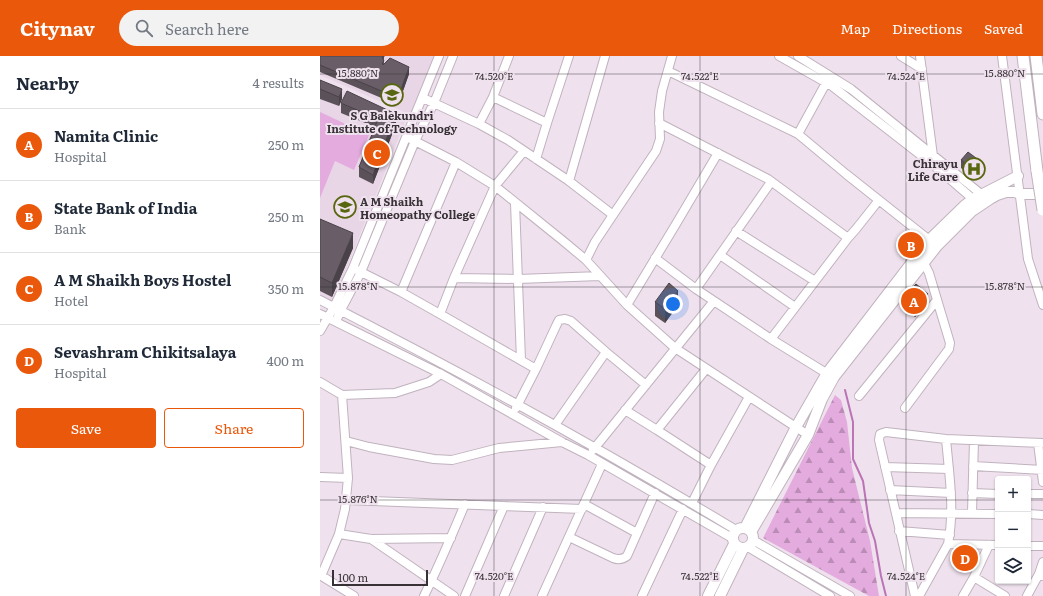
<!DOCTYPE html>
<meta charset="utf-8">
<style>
body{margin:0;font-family:Literata,serif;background:#f2f2f3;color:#1f2937}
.controls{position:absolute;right:12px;bottom:12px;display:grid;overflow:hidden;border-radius:4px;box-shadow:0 1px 3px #0004}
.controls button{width:36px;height:36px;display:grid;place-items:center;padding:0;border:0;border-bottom:1px solid #e0e1e3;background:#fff;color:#1f2937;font:20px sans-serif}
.scale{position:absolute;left:12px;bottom:10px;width:96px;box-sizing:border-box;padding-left:4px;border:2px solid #383237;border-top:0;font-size:11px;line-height:14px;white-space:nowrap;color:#383237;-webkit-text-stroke:3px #efe2ee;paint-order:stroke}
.you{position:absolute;left:353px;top:248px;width:14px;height:14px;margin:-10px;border:3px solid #fff;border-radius:50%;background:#1a73e8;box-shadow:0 0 0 6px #1a73e833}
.badge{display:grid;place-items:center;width:26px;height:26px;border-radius:50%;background:#ea580c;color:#fff;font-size:13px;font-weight:700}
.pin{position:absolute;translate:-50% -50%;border:2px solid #fff;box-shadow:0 1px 4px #0006}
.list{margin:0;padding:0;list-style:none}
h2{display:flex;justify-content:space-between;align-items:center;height:52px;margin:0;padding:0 16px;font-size:17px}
h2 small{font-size:13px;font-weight:400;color:#747a83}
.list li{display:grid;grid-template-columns:26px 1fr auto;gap:12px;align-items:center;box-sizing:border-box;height:72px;padding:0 16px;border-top:1px solid #e0e1e3}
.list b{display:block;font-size:15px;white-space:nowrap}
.list p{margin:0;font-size:13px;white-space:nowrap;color:#747a83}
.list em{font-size:13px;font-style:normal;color:#747a83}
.actions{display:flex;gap:8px;padding:12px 16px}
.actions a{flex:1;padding:9px 0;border:1px solid #ea580c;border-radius:4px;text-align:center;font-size:14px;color:#ea580c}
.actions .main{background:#ea580c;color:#fff}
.icon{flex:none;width:22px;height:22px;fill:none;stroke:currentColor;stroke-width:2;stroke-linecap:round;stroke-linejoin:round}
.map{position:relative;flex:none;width:723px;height:540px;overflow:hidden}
header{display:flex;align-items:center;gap:24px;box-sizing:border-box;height:56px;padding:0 20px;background:#ea580c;color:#fff}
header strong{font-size:19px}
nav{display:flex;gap:22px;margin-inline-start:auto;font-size:14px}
.search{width:280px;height:36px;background:#f2f2f3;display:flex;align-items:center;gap:10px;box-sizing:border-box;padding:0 14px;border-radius:22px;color:#747a83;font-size:15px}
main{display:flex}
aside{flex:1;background:#fff}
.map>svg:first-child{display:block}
</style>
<header>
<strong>Citynav</strong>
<div class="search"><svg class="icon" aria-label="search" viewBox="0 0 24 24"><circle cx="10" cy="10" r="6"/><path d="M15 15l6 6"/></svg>Search here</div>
<nav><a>Map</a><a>Directions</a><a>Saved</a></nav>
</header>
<main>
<aside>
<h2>Nearby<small>4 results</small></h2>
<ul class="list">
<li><span class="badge">A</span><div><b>Namita Clinic</b><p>Hospital</p></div><em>250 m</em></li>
<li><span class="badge">B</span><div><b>State Bank of India</b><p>Bank</p></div><em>250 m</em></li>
<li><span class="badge">C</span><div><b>A M Shaikh Boys Hostel</b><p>Hotel</p></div><em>350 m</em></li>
<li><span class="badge">D</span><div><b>Sevashram Chikitsalaya</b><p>Hospital</p></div><em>400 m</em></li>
</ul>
<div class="actions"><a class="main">Save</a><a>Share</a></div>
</aside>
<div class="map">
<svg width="723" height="540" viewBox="0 0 723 540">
<defs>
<pattern id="forest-firs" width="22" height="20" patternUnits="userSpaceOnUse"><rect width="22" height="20" fill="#e4abdf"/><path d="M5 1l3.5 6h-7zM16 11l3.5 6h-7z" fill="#ba8cb6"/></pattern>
</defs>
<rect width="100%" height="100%" fill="#efe2ee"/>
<path fill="#e8d5e6" d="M0,0h114l-23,59 -91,-40z
M0,24l86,39 -73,183 -13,-7z"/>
<path fill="url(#forest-firs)" d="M515,339l6,5 6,22 5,46 18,73 9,55h-10l-106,-58z"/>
<path fill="#e4abdf" d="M0,56l49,23 -15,35 -19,-9 -15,37z"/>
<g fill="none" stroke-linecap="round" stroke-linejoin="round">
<path stroke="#bb74b6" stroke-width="2" d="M525,334l8,32v37l10,22 6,42 6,18 6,35 5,20"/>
<g stroke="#c0b3be" stroke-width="10">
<path id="minor" d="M459,0l53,30 99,77 42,36
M478,0l53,33 130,105
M581,0l21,13
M600,0l13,100
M682,0l26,203 15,46
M348,15l130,63 48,40 87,69
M173,41l54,26 22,-67
M103,42l56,26 29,16 61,41 44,34
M339,67l109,56 80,59
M159,68l14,-27 16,-41
M478,78l28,-51
M87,81l49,25 39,24 67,54 24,20 41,45 48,43 133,87
M216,103l11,-36
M249,125l36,-125
M195,147l6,157
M416,175l79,50
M400,199l75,52
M335,202l41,31
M266,204l9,-18 18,-27 43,-64 4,-12 -1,-27 3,-21 10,-35
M37,214l44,22 39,22
M134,222l64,1 82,-3
M81,236l55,-130
M0,244c141,72 280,148 416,230
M307,249l49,-81 42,-71
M0,258l121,60 121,68 26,13 144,83
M16,265l5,-11 20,-38 54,-131 19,-38 19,-47
M0,275l14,-24 19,-39 86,-212
M451,283l-75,-50 75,-107
M216,313l20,-43 3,-6 6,-1 6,2 35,31 40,33
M386,313l-49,61 54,35 38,-68
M511,320l-60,-37 77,-101 8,-9 23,-29
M0,326l22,13 53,-2 34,-11 12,-8
M539,340l78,-96
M196,352l20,-39 -96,-55 14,-36 41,-92 29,-35
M585,352l41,-55 3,-4 1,-6 -21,-70 -5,-10
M305,354l32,20
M235,369l51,-73
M26,385l23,6 65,12 18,1 47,-12 63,-6
M718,387l5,39
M273,394l121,-149
M653,410l70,4
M565,411l64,2
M0,421l28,1
M570,434l61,3
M652,437l26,1
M708,438h15
M26,444l236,9
M372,447l19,-38
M264,448l53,29
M576,457l102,1
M652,457l2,-73
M708,458l15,1
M579,475l51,4
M19,478l32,5 80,-1
M249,481l44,21c5,2 9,2 14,-2l28,-63
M51,483l83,57
M433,484l97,56
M628,488l50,1
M708,490h15
M428,491l82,49
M0,519l34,21
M1,520l18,-42 6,-25 3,-31 -6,-83
M722,520l-3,-2 4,-12
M654,521l15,-32
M104,540c15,-30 28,-61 41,-92
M145,540l39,-90
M184,540l39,-89
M222,540l60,-132
M322,540l41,-87
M595,540l-36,-156 1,-6 6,-2 60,7 97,4
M599,540l29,-52c7,-35 1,-71 -2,-105
M643,540l11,-19 31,19
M707,540l12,-22"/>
</g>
<g stroke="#c0b3be" stroke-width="12">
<path id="major" d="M413 482a10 10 0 1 1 20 0a10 10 0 1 1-20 0Z
M425,472l51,-101 31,-54 102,-133 35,-34 9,-7 45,-23
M431,476l57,-97 14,-36 12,-22 103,-131 35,-35 18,-12 7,-4 9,-3h9l5,2h23
M388,540l26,-52
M400,540l23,-47"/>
</g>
<g stroke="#c0b3be" stroke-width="13">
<path id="highway" d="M703,0l14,115
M716,0l7,58"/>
</g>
<use href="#minor" stroke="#fff" stroke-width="8"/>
<use href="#major" stroke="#fff" stroke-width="10"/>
<use href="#highway" stroke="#fff" stroke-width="11"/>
<g stroke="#c0b3be" stroke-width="13" stroke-linecap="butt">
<path id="highway-bridge" d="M717,115l6,39"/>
</g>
<use href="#highway-bridge" stroke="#fff" stroke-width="11"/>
</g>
<path fill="#5a5159" d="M0,0h64v8l25,10 -11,31 -78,-33z
M0,24l22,19 -3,7 -19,-7z
M21,47l55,21 -23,60 -14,-7v-10l16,-40 -34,-14z
M641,104l23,11 -7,9 -16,-12z
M0,163l33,29 -21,49 -12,-6z
M583,243l25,2 -13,16 -12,-10z
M335,246l23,3 -13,18 -10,-7z
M638,497l14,3 -4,7 -10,-5z"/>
<path fill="#4a4249" d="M89,11v7l-11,31v-7z
M22,33v10l-3,7v-9z
M76,58v10l-23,60v-9z
M664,108v7l-7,9v-7z
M33,177v15l-21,49v-14z
M358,235v14l-13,18v-14z
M608,238v7l-13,16v-8z
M652,495v5l-4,7v-5z"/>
<path fill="#695e68" stroke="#4a4249" d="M0,0h64v1h-2l2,4 -2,2 1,2 7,-7 19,9 -11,31 -78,-33z
M0,24l22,9 -3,8 -19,-8z
M27,35l49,23 -23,61 -14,-8 19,-48 -37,-16z
M648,96l16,12 -7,9 -16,-13z
M0,163l33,14 -21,50 -12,-6z
M349,227l9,8 -13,18 -10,-7z
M596,228l12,10 -13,15 -12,-10z
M642,489l10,6 -4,7 -10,-5z"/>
<path fill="none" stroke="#383237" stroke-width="1" stroke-opacity="0.45" d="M174,0v540M380,0v540M586,0v540M0,18h723M0,231h723M0,444h678M708,444h15"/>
<defs>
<g id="university-ring" transform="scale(1.15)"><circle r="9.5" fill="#efe2ee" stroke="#58670f" stroke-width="1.5"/><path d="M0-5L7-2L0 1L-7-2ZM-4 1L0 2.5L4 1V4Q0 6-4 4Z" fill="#58670f"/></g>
<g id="hospital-ring" transform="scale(1.15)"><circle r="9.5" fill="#efe2ee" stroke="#58670f" stroke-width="1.5"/><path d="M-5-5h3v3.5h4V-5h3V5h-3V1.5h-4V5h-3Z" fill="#58670f"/></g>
</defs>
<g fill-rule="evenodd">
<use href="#university-ring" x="72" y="39"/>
<use href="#hospital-ring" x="654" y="113"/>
<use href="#university-ring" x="25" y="151"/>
</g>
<g text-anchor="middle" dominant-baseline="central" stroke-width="4" stroke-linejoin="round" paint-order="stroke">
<g font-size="11" font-weight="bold" fill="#383237" stroke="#efe2ee">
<text x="72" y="59">S G Balekundri<tspan x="72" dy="13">Institute of Technology</tspan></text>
<text x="638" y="107" text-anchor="end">Chirayu<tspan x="638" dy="13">Life Care</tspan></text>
<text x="40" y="145" text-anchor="start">A M Shaikh<tspan x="40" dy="13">Homeopathy College</tspan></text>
</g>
</g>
<g font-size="10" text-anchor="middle" fill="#383237" stroke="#efe2ee" stroke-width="4" stroke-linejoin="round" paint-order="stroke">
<text x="38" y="21">15.880°N</text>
<text x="685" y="21">15.880°N</text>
<text x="174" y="24">74.520°E</text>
<text x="380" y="24">74.522°E</text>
<text x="586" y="24">74.524°E</text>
<text x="38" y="234">15.878°N</text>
<text x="685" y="234">15.878°N</text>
<text x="38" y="447">15.876°N</text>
<text x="174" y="524">74.520°E</text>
<text x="380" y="524">74.522°E</text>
<text x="586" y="524">74.524°E</text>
</g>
</svg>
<div class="controls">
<button>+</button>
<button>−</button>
<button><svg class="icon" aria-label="layers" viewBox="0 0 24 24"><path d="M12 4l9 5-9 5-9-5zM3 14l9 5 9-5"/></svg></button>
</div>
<div class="scale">100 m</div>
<div class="you"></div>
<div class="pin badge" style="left:594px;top:245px">A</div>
<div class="pin badge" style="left:591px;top:189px">B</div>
<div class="pin badge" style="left:57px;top:97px">C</div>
<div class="pin badge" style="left:645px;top:502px">D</div>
</div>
</main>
